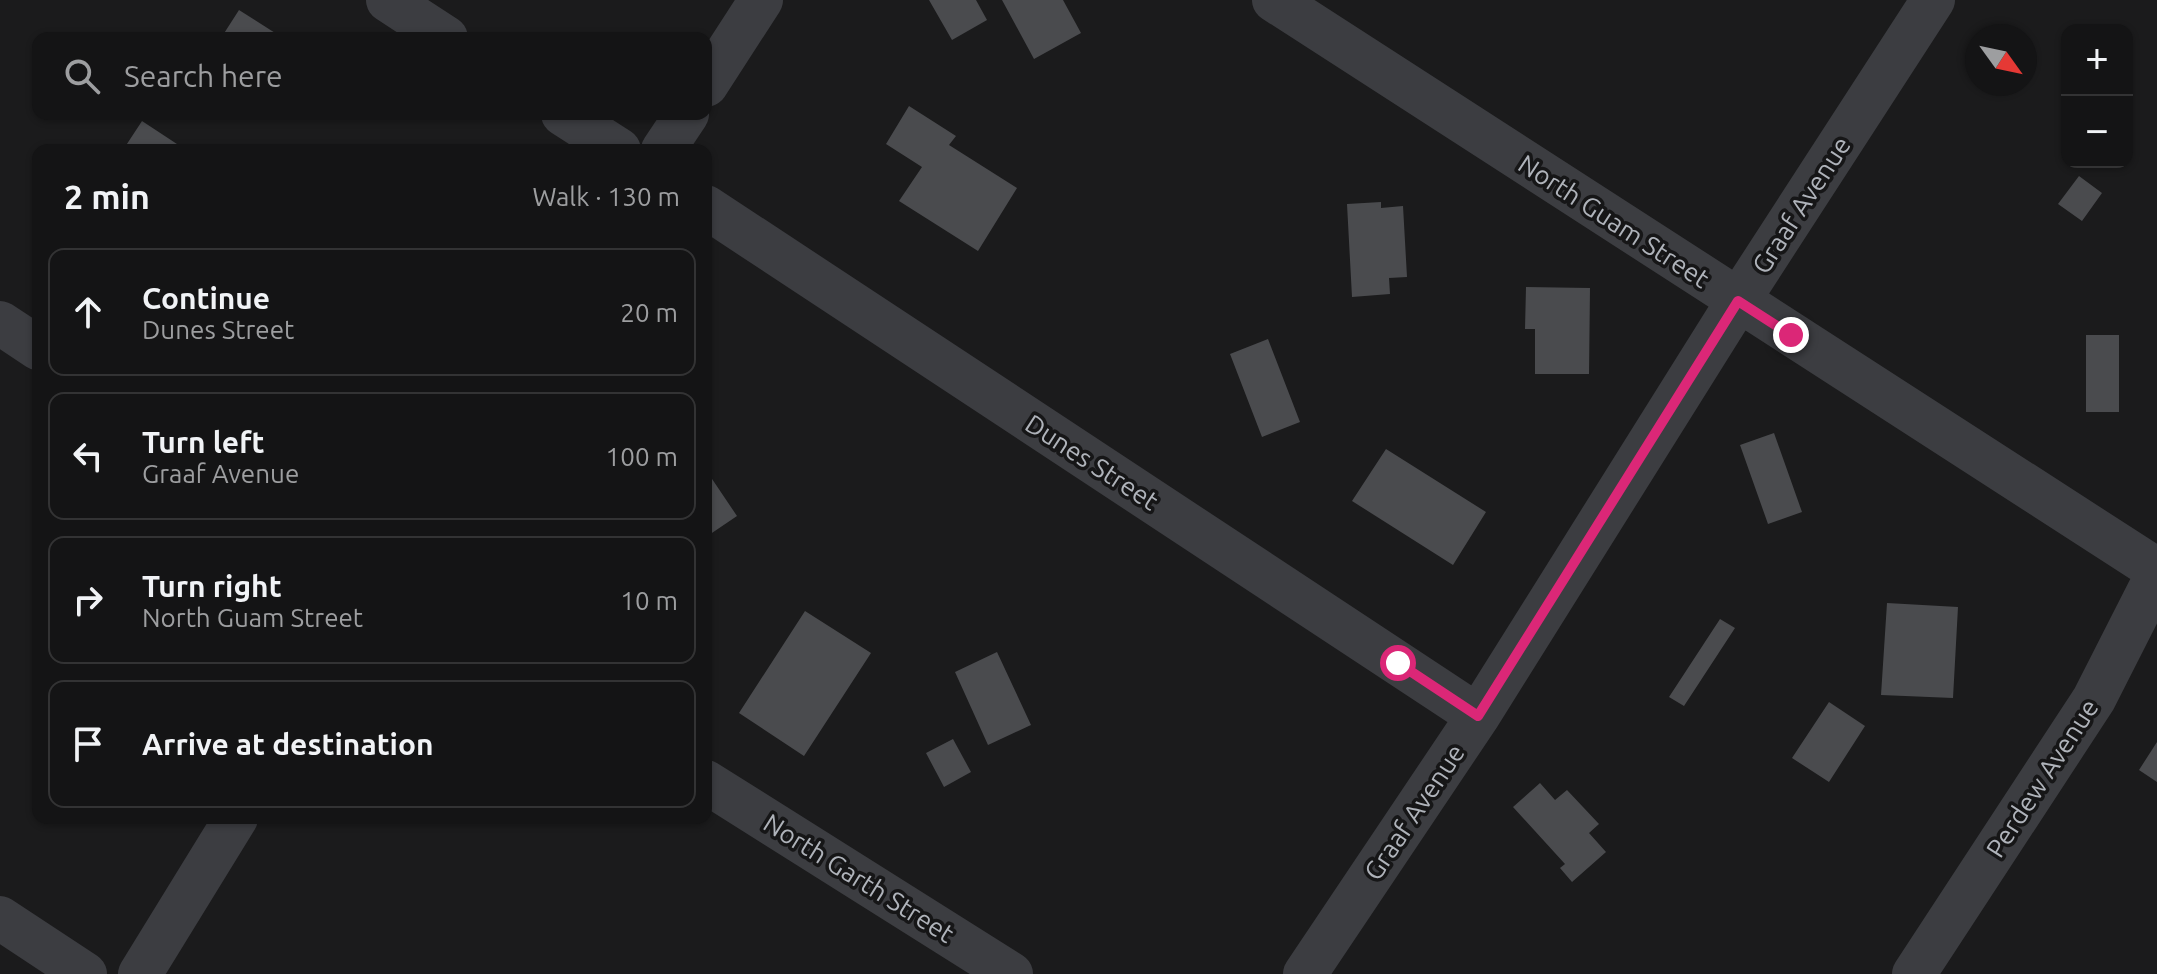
<!DOCTYPE html>
<meta charset="utf-8">
<style>
body{margin:0;font-family:Ubuntu,sans-serif;background:#212122;color:#f1f3f6}
.controls{position:absolute;right:24px;top:24px;display:grid;overflow:hidden;border-radius:16px;box-shadow:0 2px 6px #0004}
.controls button{width:72px;height:72px;display:grid;place-items:center;padding:0;border:0;border-bottom:2px solid #333334;background:#141415;color:#f1f3f6;font:40px sans-serif}
.compass{position:absolute;left:1965px;top:24px;width:72px;height:72px;border-radius:50%;background:#141415;box-shadow:0 2px 6px #0004;rotate:123deg}
.stop{position:absolute;width:24px;height:24px;margin:-18px;border:6px solid #db2777;border-radius:50%;background:#fff}
.stop.end{background:#db2777;border-color:#fff;box-shadow:0 2px 8px #0008}
.list{margin:0;padding:0;list-style:none}
h2{display:flex;justify-content:space-between;align-items:center;height:104px;margin:0;padding:0 32px;font-size:34px}
h2 small{font-size:26px;font-weight:400;color:#9d9ea0}
.list li{display:grid;grid-template-columns:52px 1fr auto;gap:24px;align-items:center;box-sizing:border-box;height:128px;margin:0 16px 16px;padding:0 16px;border:2px solid #333334;border-radius:16px}
.list b{display:block;font-size:30px;white-space:nowrap}
.list p{margin:0;font-size:26px;white-space:nowrap;color:#9d9ea0}
.list em{font-size:26px;font-style:normal;color:#9d9ea0}
.icon{flex:none;width:44px;height:44px;fill:none;stroke:currentColor;stroke-width:2;stroke-linecap:round;stroke-linejoin:round}
.map{position:relative;flex:none;width:2157px;height:974px;overflow:hidden}
.search{position:absolute;background:#141415;box-shadow:0 2px 6px #0004;left:32px;top:32px;width:680px;height:88px;display:flex;align-items:center;gap:20px;box-sizing:border-box;padding:0 28px;border-radius:16px;color:#9d9ea0;font-size:30px}
.panel{position:absolute;background:#141415;box-shadow:0 2px 6px #0004;left:32px;top:144px;width:680px;height:680px;border-radius:16px}
.map>svg:first-child{display:block}
</style>
<div class="map">
<svg width="2157" height="974" viewBox="0 0 2157 974">
<rect width="100%" height="100%" fill="#1b1b1c"/>
<path fill="#4a4b4e" d="M929,0h47l11,20 -35,20z
M1002,0h61l18,33 -47,26z
M239,10l44,28h-62z
M909,106l47,30 -7,9 68,43 -39,63 -79,-50 23,-34 -36,-23z
M142,121l38,25 -2,4h-55z
M2079,176l23,17 -20,28 -24,-17z
M1381,202v6l22,-2 4,71 -18,1 1,16 -38,3 -5,-93z
M1526,287l64,1 -1,86h-54v-45h-10z
M2086,335h33v77h-33z
M1268,339l32,83 -38,15 -32,-83z
M1774,433l28,79 -34,12 -28,-79z
M1386,449l100,63 -33,53 -101,-64z
M706,470l31,46 -31,21z
M1887,603l71,4 -5,91 -72,-3z
M805,611l66,42 -67,103 -65,-43z
M1720,619l15,9 -51,78 -15,-9z
M997,652l34,73 -43,20 -33,-73z
M1829,702l36,24 -36,56 -37,-24z
M953,739l18,33 -27,15 -18,-34z
M2157,742v40l-18,-12z
M1540,783l15,17 12,-10 32,34 -10,9 17,19 -34,30 -12,-14 5,-4 -52,-57z"/>
<g fill="none" stroke-linecap="round" stroke-linejoin="round">
<path stroke="#3c3d41" stroke-width="44" d="M388,0l58,38
M1274,0l883,570
M706,85l55,-85
M563,114l56,36
M663,150l24,-36
M706,207l772,509
M0,323l38,25
M706,782l305,192
M0,918l85,56
M140,974l96,-156
M1305,974l173,-258 260,-415 195,-301
M1914,974l180,-275 63,-124"/>
</g>
<g fill="none" stroke-linecap="round" stroke-linejoin="round">
<path stroke="#db2777" stroke-width="10" d="M1398,663l80,53 260,-415 53,34"/>
</g>
<g text-anchor="middle" dominant-baseline="central" stroke-width="7" stroke-linejoin="round" paint-order="stroke">
<g font-size="26" fill="#afb3ba" stroke="#161617">
<text transform="translate(1801 205) rotate(-57)">Graaf Avenue</text>
<text transform="translate(1614 221) rotate(33)">North Guam Street</text>
<text transform="translate(1092 462) rotate(33)">Dunes Street</text>
<text transform="translate(2042 778) rotate(-57)">Perdew Avenue</text>
<text transform="translate(1414 812) rotate(-56)">Graaf Avenue</text>
<text transform="translate(859 878) rotate(32)">North Garth Street</text>
</g>
</g>
</svg>
<div class="controls">
<button>+</button>
<button>−</button>
</div>
<svg class="compass" viewBox="-18 -18 36 36"><path d="M0-13l5 13h-10z" fill="#e53935"/><path d="M0 13l5-13h-10z" fill="#9d9ea0"/></svg>
<div class="stop" style="left:1398px;top:663px"></div>
<div class="stop end" style="left:1791px;top:335px"></div>
<div class="search"><svg class="icon" aria-label="search" viewBox="0 0 24 24"><circle cx="10" cy="10" r="6"/><path d="M15 15l6 6"/></svg>Search here</div>
<section class="panel">
<h2>2 min<small>Walk · 130 m</small></h2>
<ul class="list">
<li><svg class="icon" aria-label="ahead" viewBox="0 0 24 24"><path d="M12 20V5M6 11l6-6 6 6"/></svg><div><b>Continue</b><p>Dunes Street</p></div><em>20 m</em></li>
<li><svg class="icon" aria-label="left" viewBox="0 0 24 24"><path d="M17 20v-9H6M10 6l-5 5 5 5"/></svg><div><b>Turn left</b><p>Graaf Avenue</p></div><em>100 m</em></li>
<li><svg class="icon" aria-label="right" viewBox="0 0 24 24"><path d="M7 20v-9h11M14 6l5 5-5 5"/></svg><div><b>Turn right</b><p>North Guam Street</p></div><em>10 m</em></li>
<li><svg class="icon" aria-label="arrive" viewBox="0 0 24 24"><path d="M6 21V4h12l-3 4 3 4H6"/></svg><div><b>Arrive at destination</b></div></li>
</ul>
</section>
</div>
